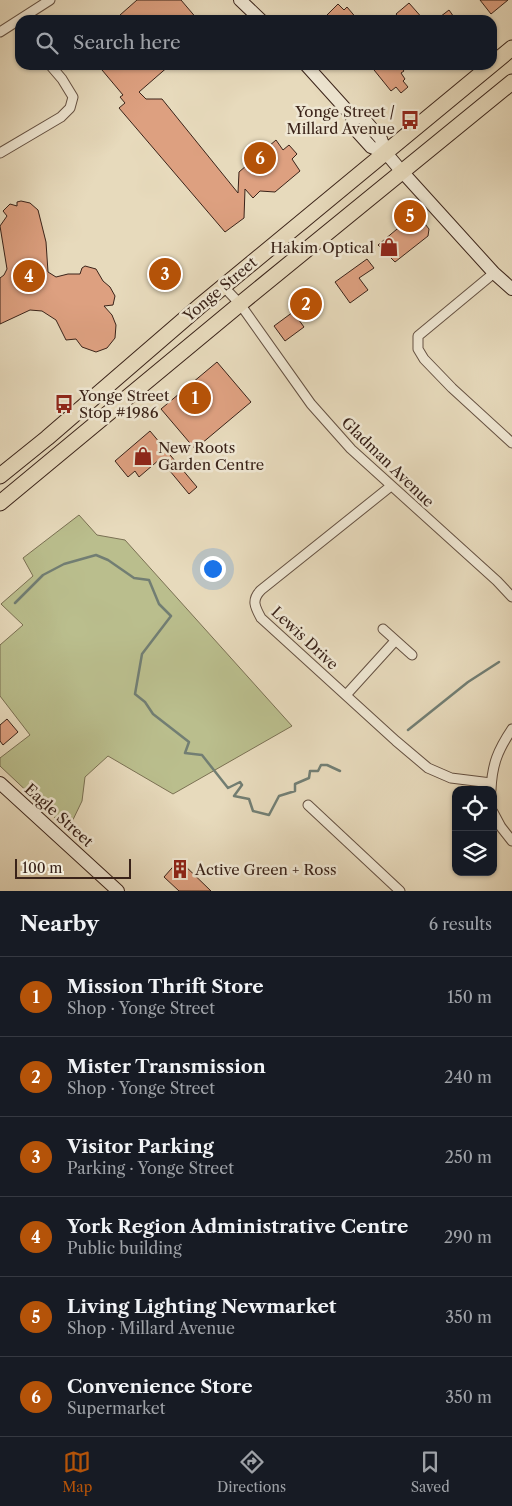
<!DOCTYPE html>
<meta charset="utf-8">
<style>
body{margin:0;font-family:"Libre Caslon Text",serif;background:#20242c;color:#f1f3f6}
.controls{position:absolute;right:15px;bottom:15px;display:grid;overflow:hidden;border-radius:10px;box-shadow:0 1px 4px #0004}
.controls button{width:45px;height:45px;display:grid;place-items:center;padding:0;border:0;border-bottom:1px solid #363941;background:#171b24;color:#f1f3f6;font:25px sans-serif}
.scale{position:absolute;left:15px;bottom:12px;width:116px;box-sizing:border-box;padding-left:5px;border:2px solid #3a2319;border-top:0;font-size:14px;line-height:18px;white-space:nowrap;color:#3a2319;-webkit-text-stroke:4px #efe7d3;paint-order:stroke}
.you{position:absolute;left:212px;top:568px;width:18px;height:18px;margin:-12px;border:4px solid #fff;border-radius:50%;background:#1a73e8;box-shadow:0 0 0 8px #1a73e833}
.badge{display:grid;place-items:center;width:32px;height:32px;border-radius:50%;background:#b45309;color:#fff;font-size:16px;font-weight:700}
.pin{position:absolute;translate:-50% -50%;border:2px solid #fff;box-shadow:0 1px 5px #0006}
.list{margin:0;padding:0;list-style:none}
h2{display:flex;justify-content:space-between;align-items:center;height:65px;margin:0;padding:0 20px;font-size:21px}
h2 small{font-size:16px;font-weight:400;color:#9ea1a6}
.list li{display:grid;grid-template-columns:32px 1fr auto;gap:15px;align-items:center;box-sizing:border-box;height:80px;padding:0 20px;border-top:1px solid #363941}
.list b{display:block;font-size:19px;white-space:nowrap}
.list p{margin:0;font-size:16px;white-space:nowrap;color:#9ea1a6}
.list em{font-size:16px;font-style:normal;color:#9ea1a6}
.icon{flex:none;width:28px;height:28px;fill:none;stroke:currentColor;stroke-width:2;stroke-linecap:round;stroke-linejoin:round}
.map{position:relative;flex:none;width:512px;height:891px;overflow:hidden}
.search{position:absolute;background:#171b24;box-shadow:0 1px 4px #0004;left:15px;right:15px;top:15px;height:55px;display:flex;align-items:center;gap:12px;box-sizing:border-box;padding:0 18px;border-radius:15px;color:#9ea1a6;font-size:19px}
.sheet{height:545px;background:#171b24}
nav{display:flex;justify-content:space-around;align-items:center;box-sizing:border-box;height:70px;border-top:1px solid #363941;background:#171b24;font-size:14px;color:#9ea1a6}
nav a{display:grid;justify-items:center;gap:2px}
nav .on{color:#b45309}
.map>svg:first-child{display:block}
</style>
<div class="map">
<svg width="512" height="891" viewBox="0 0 512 891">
<rect width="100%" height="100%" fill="#e7dabc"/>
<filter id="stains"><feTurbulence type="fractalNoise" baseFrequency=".004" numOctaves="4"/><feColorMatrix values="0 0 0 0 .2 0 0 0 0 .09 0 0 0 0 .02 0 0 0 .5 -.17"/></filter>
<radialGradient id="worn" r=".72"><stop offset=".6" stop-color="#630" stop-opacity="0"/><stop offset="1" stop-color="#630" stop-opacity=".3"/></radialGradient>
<path fill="#babe8d" stroke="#7a7053" d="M79,515l18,20 28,5 167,186 -119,68 -65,-38 -23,21 -3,24 -14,29 -68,-64v-8l30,-23 -30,-39v-51l23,-20 -22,-21 32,-28 -10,-18z"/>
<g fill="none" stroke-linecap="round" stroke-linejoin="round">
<path stroke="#727e73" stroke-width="2.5" d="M15,603l28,-28 21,-11 32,-9 12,5 26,18 15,2 10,24 12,12 -29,38 -7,40 10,8 8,12 36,28 -4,11 17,2 26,33 12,-6 2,3 -8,11 15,3 4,12 16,4 10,-19 16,-5v-7l14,-6 1,-7h8l3,-6h6l13,6
M408,730l60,-48 31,-20"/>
</g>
<path fill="#dda080" stroke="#3a2319" d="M137,0h44l17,20h-74l-4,-5z
M480,0h28l-17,14z
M409,3l15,17h-23l-5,-6z
M338,4l6,6 3,-3 11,13h-31l-2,-3z
M449,10l7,10h-20z
M108,65h62l-31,27 7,7h16l76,94 1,-21 37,-32 7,10 6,-5 8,9 -5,5 8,12 -25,21 -15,-1 -7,7 -8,-9 -1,29 -19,14 -106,-124 6,-5 -5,-6 3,-2 -21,-25z
M370,65h29l5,6 -3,2 4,6 -2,2 5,6 -7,6 -5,-6 -5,4z
M21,201l9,2 8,7 8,32 2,30 8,5 12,-3h12l2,-6 3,-2 11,3 7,12 7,6 5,9 -2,9 -9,1 8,9 4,10 -1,13 -8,10 -11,4 -14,-5 -6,-8 -10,1 -10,-20 -14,-9 -12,-1 -30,14v-46l4,-3 3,-6 -7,-43 7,-10 -4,-5 7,-7 7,2v-4z
M403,211h11v5h5l10,13 -1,7 -33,26 -17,-17 25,-21z
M367,259l7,9 -15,10 9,12 -18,13 -15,-21z
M306,290l11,5 -9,23 -11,-4z
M293,312l11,15 -19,14 -11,-15z
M217,362l34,40 -56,47 -34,-40z
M150,431l47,56 -8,7 -29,-35 -21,18 -4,-6 -7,6 -13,-16z
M7,719l11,13 -15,13 -3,-4v-16z
M179,860l32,31h-32l-15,-14z"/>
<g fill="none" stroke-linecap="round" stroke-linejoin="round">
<g stroke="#655142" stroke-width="11">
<path id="minor" d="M0,32l50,-32
M0,153l61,-36 9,-9 3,-11 -11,-18 -12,-14
M494,273l-76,63v13l6,10 28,29 60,55
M223,286l17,18 71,100 40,45 146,132 15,16
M391,486l-130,104c-10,10 -6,17 0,28l135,123 32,27 23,10 40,5
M383,629l29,26
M346,695l49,-54
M491,790c1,-26 7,-40 21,-61
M308,805l92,86
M493,812l8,15 11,14"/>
</g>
<g stroke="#3a2319" stroke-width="14">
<path id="secondary" d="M240,0l21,20
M306,65l46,51 11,2 18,21 5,14 11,13 97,107 18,16
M352,116l1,11 18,20 15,6
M0,783l118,108"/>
</g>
<g stroke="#3a2319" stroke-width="17">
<path id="primary" d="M0,476l47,-38 154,-133 311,-257
M0,503l240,-199 272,-222"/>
</g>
<use href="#minor" stroke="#efe7d3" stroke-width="9"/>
<use href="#secondary" stroke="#efe7d3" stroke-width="12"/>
<use href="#primary" stroke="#e7dabc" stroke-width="15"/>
</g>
<defs>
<g id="bus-bare" transform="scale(1.5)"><path d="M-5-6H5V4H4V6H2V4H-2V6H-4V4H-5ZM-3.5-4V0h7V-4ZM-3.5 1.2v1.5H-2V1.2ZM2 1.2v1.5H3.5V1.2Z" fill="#8f2418" stroke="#efe7d3" stroke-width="2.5" paint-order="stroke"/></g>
<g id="shop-bare" transform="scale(1.5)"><path d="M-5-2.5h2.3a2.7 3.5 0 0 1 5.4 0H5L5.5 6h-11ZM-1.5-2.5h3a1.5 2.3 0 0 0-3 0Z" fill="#8f2418" stroke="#efe7d3" stroke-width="2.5" paint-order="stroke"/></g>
<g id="building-bare" transform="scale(1.5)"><path d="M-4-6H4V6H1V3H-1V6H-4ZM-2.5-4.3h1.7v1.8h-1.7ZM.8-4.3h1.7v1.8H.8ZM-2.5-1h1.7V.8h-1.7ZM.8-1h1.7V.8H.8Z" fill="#8f2418" stroke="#efe7d3" stroke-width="2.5" paint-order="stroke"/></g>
</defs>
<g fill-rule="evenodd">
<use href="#bus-bare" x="410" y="120"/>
<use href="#shop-bare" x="389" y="247"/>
<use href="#bus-bare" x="64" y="404"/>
<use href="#shop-bare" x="143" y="456"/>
<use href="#building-bare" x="180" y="869"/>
</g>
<g text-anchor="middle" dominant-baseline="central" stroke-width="5" stroke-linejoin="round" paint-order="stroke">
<g font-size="15" fill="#3a2319" stroke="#efe7d3" text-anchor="start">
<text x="395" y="111" text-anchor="end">Yonge Street /<tspan x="395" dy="17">Millard Avenue</tspan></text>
<text x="374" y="247" text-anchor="end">Hakim Optical</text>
<text x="79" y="395">Yonge Street<tspan x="79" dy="17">Stop #1986</tspan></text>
<text x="158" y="447">New Roots<tspan x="158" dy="17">Garden Centre</tspan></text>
<text x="195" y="869">Active Green + Ross</text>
</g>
<g font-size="15" fill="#3a2319" stroke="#efe7d3">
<text transform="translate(220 289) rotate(-40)">Yonge Street</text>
<text transform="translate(388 462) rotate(44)">Gladman Avenue</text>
<text transform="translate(305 638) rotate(43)">Lewis Drive</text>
<text transform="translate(59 815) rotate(42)">Eagle Street</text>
</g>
</g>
<rect width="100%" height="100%" filter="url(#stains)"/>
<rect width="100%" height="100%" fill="url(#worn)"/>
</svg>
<div class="controls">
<button><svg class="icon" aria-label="locate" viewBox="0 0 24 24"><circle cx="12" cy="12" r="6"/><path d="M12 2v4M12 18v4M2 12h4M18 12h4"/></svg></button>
<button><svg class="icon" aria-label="layers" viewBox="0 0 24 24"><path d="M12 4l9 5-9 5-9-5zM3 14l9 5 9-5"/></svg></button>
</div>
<div class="scale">100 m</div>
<div class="you"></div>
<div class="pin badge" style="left:195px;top:398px">1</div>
<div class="pin badge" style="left:306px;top:304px">2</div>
<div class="pin badge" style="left:165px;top:274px">3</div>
<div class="pin badge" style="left:29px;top:276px">4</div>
<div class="pin badge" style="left:410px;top:216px">5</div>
<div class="pin badge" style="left:260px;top:158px">6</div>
<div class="search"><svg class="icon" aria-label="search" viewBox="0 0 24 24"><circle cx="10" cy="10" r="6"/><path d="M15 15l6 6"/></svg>Search here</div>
</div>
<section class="sheet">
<h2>Nearby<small>6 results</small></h2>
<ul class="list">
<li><span class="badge">1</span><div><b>Mission Thrift Store</b><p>Shop · Yonge Street</p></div><em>150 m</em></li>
<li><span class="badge">2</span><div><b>Mister Transmission</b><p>Shop · Yonge Street</p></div><em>240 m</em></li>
<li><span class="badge">3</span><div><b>Visitor Parking</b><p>Parking · Yonge Street</p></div><em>250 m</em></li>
<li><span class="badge">4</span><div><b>York Region Administrative Centre</b><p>Public building</p></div><em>290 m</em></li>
<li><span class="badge">5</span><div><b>Living Lighting Newmarket</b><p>Shop · Millard Avenue</p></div><em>350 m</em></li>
<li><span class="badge">6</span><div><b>Convenience Store</b><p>Supermarket</p></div><em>350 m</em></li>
</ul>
</section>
<nav>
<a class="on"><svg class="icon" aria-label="map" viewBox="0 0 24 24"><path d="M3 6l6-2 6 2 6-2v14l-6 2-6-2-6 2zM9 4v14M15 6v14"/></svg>Map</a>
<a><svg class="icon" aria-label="directions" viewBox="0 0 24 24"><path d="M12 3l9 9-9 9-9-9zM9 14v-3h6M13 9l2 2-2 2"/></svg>Directions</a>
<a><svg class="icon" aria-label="saved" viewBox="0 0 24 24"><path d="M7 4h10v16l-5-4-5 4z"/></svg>Saved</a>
</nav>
